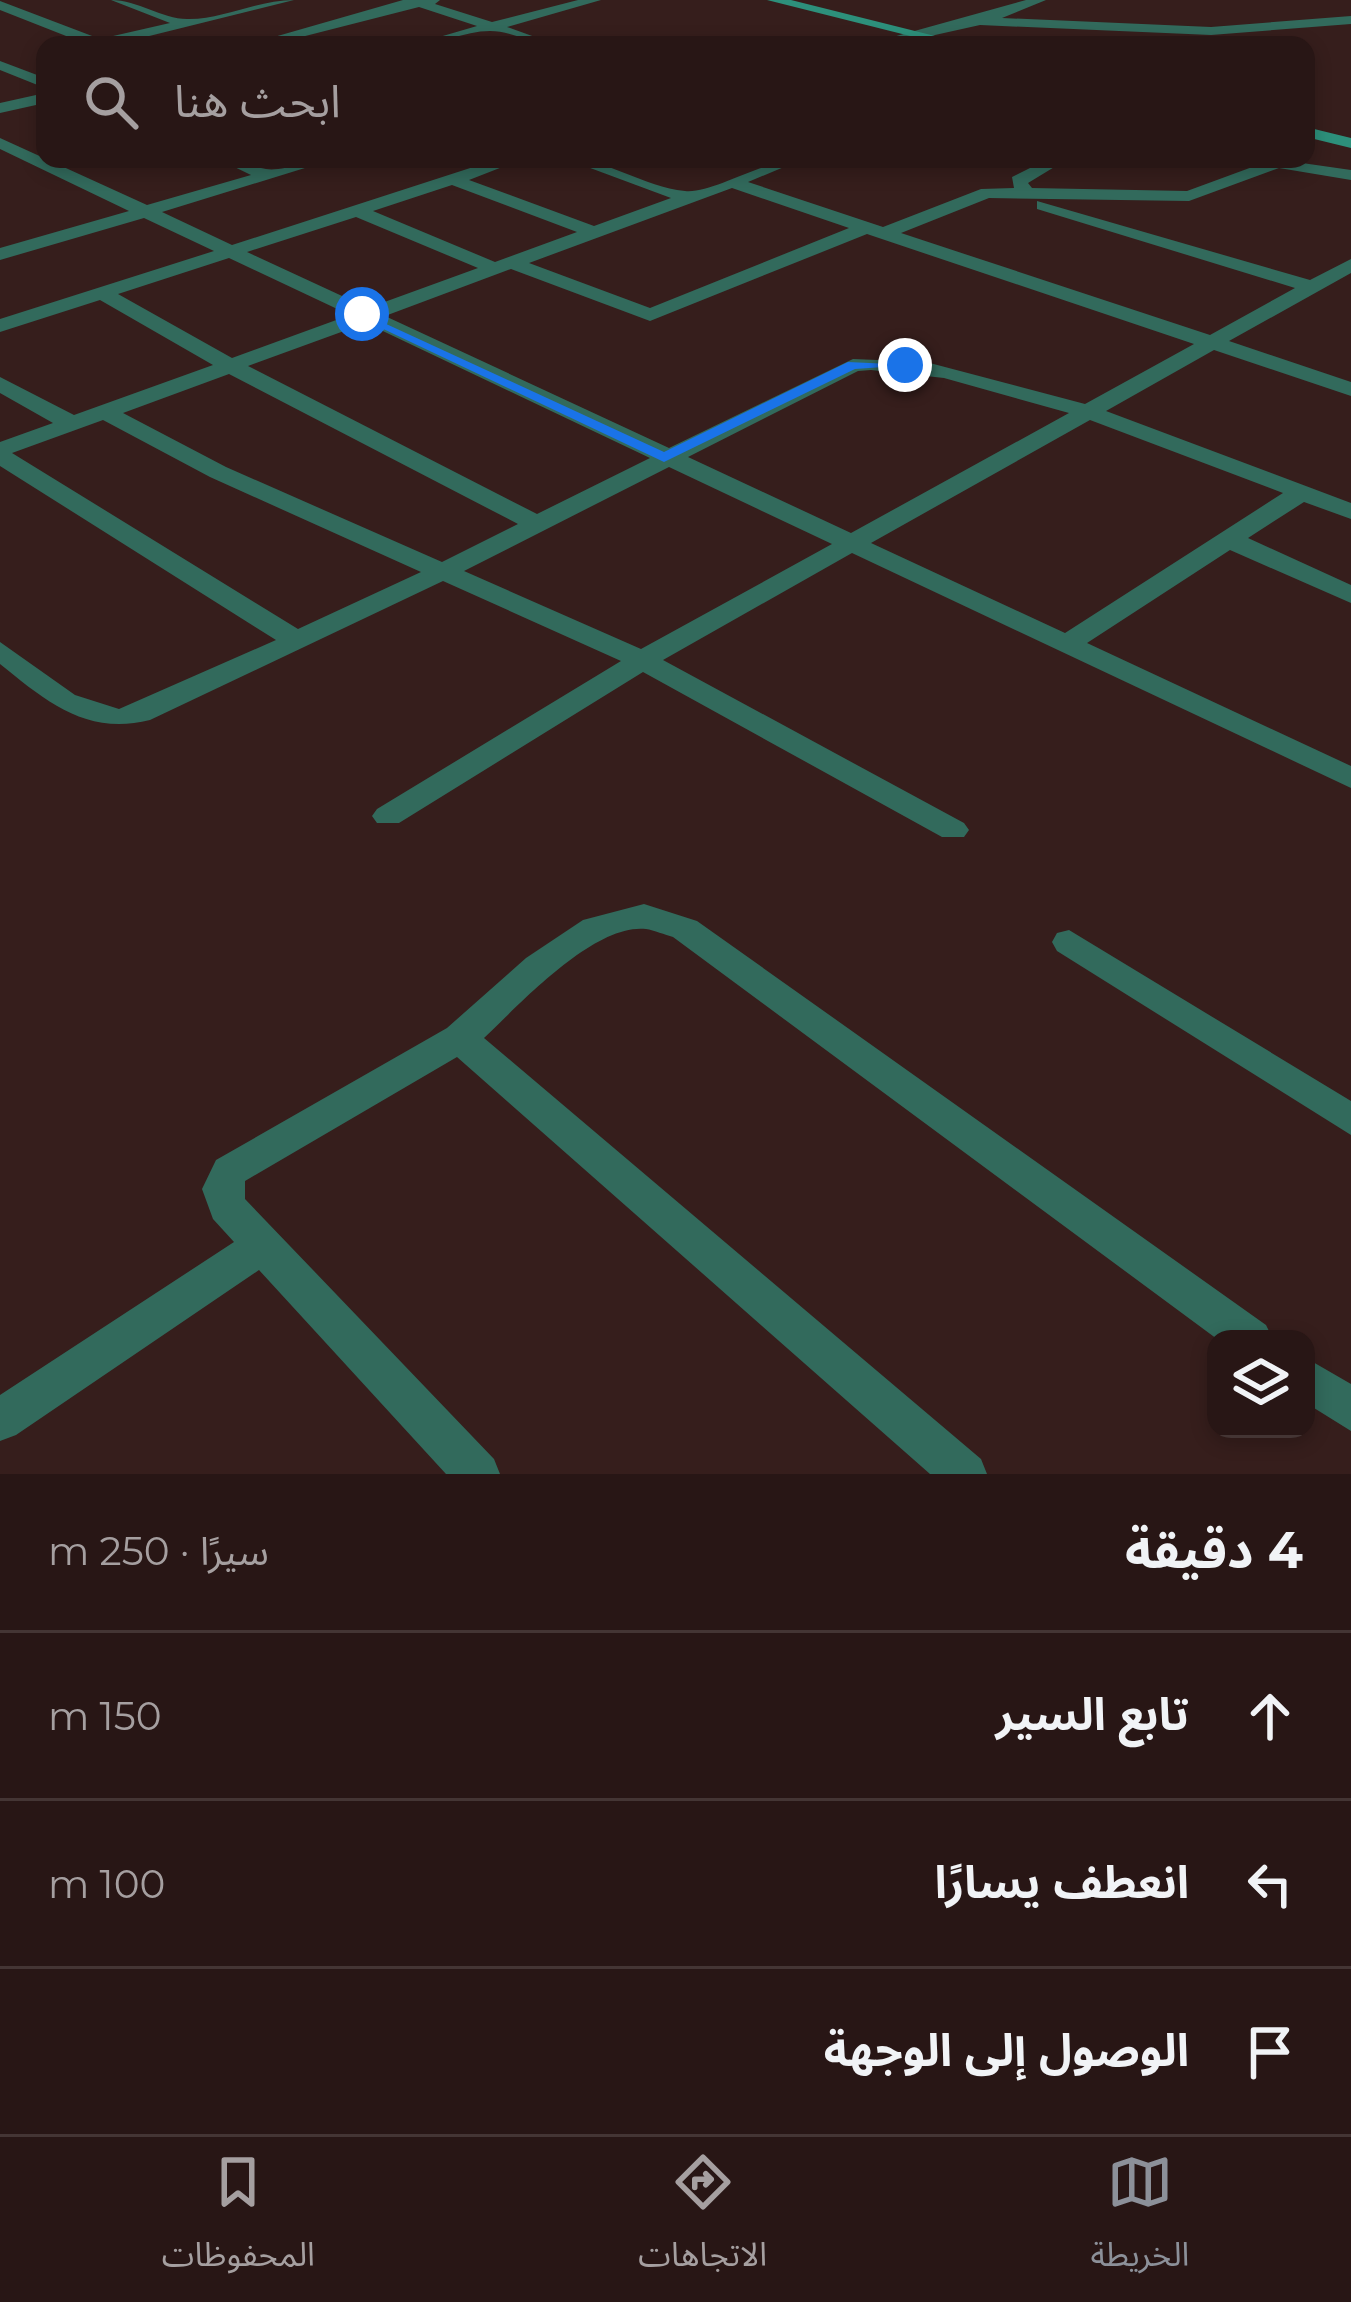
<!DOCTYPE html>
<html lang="ar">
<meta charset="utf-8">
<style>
body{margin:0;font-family:Montserrat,"Noto Sans Arabic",sans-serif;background:#342322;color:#f1f3f6;direction:rtl}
.controls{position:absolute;right:36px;bottom:36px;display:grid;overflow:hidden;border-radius:24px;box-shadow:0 6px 18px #0003}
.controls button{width:108px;height:108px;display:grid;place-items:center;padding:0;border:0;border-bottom:3px solid #443534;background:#281615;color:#f1f3f6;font:60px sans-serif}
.stop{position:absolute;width:36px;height:36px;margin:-27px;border:9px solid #1a73e8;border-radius:50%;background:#fff}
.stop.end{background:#1a73e8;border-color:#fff;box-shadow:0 3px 12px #0008}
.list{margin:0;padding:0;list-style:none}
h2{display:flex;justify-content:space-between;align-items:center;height:156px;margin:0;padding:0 48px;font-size:51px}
h2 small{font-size:39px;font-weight:400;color:#a59fa0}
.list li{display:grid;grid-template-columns:78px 1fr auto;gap:36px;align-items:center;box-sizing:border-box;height:168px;padding:0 48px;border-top:3px solid #443534}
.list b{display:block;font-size:45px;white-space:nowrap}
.list em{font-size:39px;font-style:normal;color:#a59fa0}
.icon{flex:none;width:66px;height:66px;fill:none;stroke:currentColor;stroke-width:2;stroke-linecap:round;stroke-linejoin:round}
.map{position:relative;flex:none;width:1351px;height:1474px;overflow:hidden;direction:ltr}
.search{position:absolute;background:#281615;box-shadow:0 6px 18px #0003;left:36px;right:36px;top:36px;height:132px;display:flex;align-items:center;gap:30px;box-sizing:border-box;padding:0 42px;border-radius:24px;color:#a59fa0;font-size:45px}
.sheet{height:660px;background:#281615}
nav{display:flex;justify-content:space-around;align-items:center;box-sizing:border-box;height:168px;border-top:3px solid #443534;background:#281615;font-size:33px;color:#a59fa0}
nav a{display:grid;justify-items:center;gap:6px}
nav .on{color:#8c9099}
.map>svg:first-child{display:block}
</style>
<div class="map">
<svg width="1351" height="1474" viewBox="0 0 1351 1474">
<rect width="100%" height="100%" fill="#361e1c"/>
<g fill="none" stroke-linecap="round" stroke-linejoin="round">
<path fill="#326a5c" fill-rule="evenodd" d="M111,0c27,0 51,19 76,19 35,1 70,-19 107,-19l-181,45h-24l-89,-35v-9l100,38 70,-16z
M403,0h37l-5,4 57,18 86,-22h23l-94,27 50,18c-23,0 -45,-14 -67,-14 -26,0 -51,14 -78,14l65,-19 -58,-19 -149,38h-24z
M1026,0h20l-44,18 209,9 140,-11v8l-140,11 -231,-10 -90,20h-26z
M0,61l45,17v10l-45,-18z
M45,93v10l-45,10v-10z
M0,138l147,67 104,-30 -33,-16c19,0 30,7 48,10 16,3 48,-10 68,-10l-172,53 70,33 266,-86h25l-54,21 125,46 77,-28 -105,-39c43,0 77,28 119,32 28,3 79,-32 118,-32l-55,23 135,45 98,-38 33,-1 -2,-11 26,-13v-5h16l2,7 -28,17 4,5 155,3 87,-32 77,11v10l-72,-12 -90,33 -200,-3 -88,35 309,102 85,-47 -258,-79v-8l273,79 41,-21v14l-122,68 122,41v14l-137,-46 -108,61 245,92v16l-47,-17 -56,36 103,47v18l-121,-53 -143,93 264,123v22l-499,-235 -189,107 301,163 5,7 -5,7h-22l-299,-165 -244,151h-22l-5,-7 5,-7 244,-148 -178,-80 -293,139c-63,16 -103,-18 -150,-56v-22l75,53 44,14 157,-69 -276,-174v-24l53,-19 -53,-30v-16l74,38 139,-50 -113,-65 -100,32v-13l214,-68 -70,-33 -144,42v-12l129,-37 -129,-62zM452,185l125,47 -82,30 -122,-51zM732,188l117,40 -199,80 -121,-45zM356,217l122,51 -110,40 -121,-56zM867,234l327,110 -109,60 -159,-42 -73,-3 -184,89 -284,-132 126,-47 139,52zM229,258l121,57 -118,43 -114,-64zM366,323l284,135 -113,56 -289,-148zM871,370l73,8 125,35 -218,120 -163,-76 170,-86zM229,374l289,150 -76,38 -216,-95 -103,-54zM103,420l107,57 211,95 -123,57 -286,-176zM1090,420l193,73 -218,140 -194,-90zM669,467l163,77 -191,105 -177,-78z
M644,904l53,17 569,404 7,14h-56l-544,-402c-8,-2 -19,-7 -27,-8 -52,-6 -127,76 -162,109l497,421 6,15h-57l-473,-417 -212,124v18l249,260 6,15h-54l-187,-204 -243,165 -16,6v-46l234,-153 -21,-23 -11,-30 14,-29 231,-132 79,-70 57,-38z
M1069,930l282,171v34l-294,-184 -5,-9 5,-9z
M1306,1358l45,26v47l-45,-28z"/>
<path fill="#2d907b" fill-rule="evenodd" d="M767,0h24l180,45h-25z
M1306,127l45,11v10l-45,-11z"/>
</g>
<path fill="#1a73e8" d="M358,311l306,141 184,-90 64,3 -57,4 -191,93 -306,-145z"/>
</svg>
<div class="controls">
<button><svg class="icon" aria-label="layers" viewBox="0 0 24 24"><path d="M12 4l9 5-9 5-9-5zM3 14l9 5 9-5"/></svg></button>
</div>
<div class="stop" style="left:362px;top:314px"></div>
<div class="stop end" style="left:905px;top:365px"></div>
<div class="search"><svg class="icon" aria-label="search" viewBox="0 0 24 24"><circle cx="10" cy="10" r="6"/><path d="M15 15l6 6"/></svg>ابحث هنا</div>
</div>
<section class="sheet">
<h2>4 دقيقة<small>سيرًا · 250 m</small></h2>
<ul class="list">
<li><svg class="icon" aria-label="ahead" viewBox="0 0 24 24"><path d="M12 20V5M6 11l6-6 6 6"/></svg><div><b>تابع السير</b></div><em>150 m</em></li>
<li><svg class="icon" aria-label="left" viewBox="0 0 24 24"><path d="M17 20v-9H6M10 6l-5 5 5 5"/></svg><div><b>انعطف يسارًا</b></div><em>100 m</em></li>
<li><svg class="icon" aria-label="arrive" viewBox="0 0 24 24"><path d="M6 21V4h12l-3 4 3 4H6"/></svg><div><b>الوصول إلى الوجهة</b></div></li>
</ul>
</section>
<nav>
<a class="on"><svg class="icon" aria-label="map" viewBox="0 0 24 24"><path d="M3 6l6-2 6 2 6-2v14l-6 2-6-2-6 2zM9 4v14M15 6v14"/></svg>الخريطة</a>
<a><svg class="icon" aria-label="directions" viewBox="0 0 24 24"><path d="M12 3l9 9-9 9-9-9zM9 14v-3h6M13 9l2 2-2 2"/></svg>الاتجاهات</a>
<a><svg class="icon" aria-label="saved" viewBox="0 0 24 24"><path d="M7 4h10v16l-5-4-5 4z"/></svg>المحفوظات</a>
</nav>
